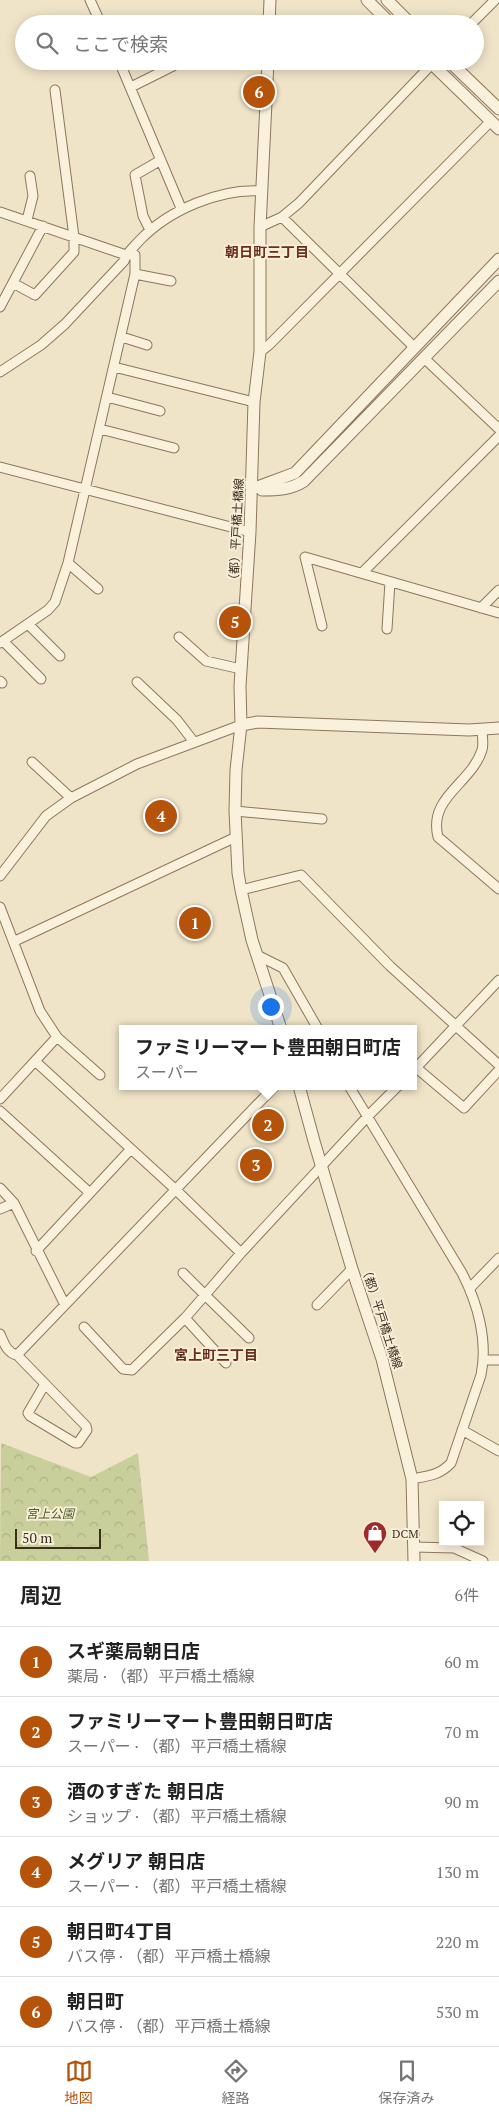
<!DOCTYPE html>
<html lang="ja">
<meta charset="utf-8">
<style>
body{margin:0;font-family:"PT Serif","Noto Sans JP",serif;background:#f2f2f2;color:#222}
.controls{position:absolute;right:15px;bottom:15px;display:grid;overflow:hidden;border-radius:0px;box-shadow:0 2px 12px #0003}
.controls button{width:45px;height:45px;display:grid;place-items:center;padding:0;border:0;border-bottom:1px solid #e0e0e0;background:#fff;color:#222;font:25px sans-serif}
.scale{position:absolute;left:15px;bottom:12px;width:86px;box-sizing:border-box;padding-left:5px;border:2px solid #3d2e20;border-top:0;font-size:14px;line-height:18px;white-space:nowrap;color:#3d2e20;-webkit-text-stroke:4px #f7eed8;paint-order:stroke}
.you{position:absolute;left:270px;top:1006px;width:18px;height:18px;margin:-12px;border:4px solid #fff;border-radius:50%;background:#1a73e8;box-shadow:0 0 0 8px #1a73e833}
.badge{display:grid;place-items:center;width:32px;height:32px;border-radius:50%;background:#b45309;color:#fff;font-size:16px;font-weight:700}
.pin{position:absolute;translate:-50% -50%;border:2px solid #fff;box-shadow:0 1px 5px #0006}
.popup{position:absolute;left:119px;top:1025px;width:298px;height:65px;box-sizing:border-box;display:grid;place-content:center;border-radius:0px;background:#fff;filter:drop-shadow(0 1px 4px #0005);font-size:16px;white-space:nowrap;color:#767676}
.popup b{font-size:19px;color:#222}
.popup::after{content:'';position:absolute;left:50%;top:100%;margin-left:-10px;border:10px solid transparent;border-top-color:#fff}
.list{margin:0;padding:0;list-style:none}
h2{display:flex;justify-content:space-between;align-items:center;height:65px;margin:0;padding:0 20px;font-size:21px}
h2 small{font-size:16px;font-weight:400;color:#767676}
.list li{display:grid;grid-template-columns:32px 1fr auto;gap:15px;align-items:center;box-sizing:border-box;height:70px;padding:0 20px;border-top:1px solid #e0e0e0}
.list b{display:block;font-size:19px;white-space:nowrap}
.list p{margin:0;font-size:16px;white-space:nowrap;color:#767676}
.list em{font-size:16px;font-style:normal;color:#767676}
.icon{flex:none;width:28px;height:28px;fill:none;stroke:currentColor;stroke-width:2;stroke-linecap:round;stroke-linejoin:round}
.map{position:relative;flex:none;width:499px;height:1561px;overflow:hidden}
.search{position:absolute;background:#fff;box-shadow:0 2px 12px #0003;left:15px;right:15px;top:15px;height:55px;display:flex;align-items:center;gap:12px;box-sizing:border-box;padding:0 18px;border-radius:28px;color:#767676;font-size:19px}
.sheet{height:485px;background:#fff}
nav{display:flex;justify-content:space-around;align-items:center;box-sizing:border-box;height:70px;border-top:1px solid #e0e0e0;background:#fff;font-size:14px;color:#767676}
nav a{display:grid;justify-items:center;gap:2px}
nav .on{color:#b45309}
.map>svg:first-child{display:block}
</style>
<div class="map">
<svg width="499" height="1561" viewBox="0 0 499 1561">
<defs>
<pattern id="park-crowns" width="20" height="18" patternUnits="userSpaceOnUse" patternTransform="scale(1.25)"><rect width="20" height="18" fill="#c9cf9b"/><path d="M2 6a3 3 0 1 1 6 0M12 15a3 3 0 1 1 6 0" fill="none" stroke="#aeb285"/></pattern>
</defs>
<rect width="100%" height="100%" fill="#f0e4c8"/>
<path fill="url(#park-crowns)" d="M1,1443l90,34 47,-24 11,108h-149z"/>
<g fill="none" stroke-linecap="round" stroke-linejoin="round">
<g stroke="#8d765c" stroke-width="11">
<path id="minor" d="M90,0l11,24
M471,24l24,-24
M119,61l62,147
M131,87l42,-21
M0,212l126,43h9v19l-67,289 -13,39 -7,8 -48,33
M282,217l132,130
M27,220l6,-24 -3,-20
M260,227l22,-10 17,-14 133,-139
M150,230l-7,-14 -8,-41 26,-15
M135,274l36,7
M13,283l22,12 39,-43v-15l-19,-147
M0,307l43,-81
M122,337l25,8
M260,352l9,-7 222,-224
M424,358l75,71
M114,367l140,35
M0,372l41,-27 24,-21 59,-63c3,-9 10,-14 16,-21 29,-30 80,-52 122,-49
M107,397l53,14
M100,429l74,19
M0,467l250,65
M68,563l30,26
M362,573l137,-137
M481,608l18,-18
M28,624l32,32
M322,626l-17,-69 194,56
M387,629l3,-47
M179,637l27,24 35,8
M3,641l38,38
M0,681l2,2
M137,682l40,38 17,22
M482,730c0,6 2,14 0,20 -11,34 -54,47 -44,87l61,52
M32,762l39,36
M235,811l87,8
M0,876l46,-60 25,-18 66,-34 104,-39
M241,890l60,-15 89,91 109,99
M0,907l40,104 17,26 -22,24 141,129 65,63 127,-137 30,-30
M15,941l221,-104
M257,955l26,13 35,61
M57,1037l43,38
M413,1065l51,43 35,-38
M413,1071l86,-91
M349,1086l113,187c16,31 26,68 19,102l-30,88c-11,12 -23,13 -39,16
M0,1099l35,-38
M0,1111l90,82
M0,1188l14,15 51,102
M0,1209l14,-6
M36,1251l94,-101
M241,1253l-36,42 44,43
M183,1273l22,22 -20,23 41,45
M470,1288l29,-30
M317,1305l35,-36
M84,1327l39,42 9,1 53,-52
M0,1334c4,9 7,19 17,21l258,-269
M17,1355l69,71 1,4 -9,13h-3l-45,-27 -2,-3 17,-29
M484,1360h15
M462,1430l37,21
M414,1547l40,1 29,13"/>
</g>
<g stroke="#8d765c" stroke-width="13">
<path id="tertiary" d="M367,0l24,24
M387,0l24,24
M269,24l1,-24
M268,61l-8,166v125l-6,50 -4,130 -10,154 1,39 -5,45 -1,41 3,62 3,17 11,50 29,89
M429,61l70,68
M449,61l50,48
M252,489l43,-16 204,-214
M262,490c15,0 28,0 42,-9l195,-200
M241,725l17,-3 211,8 30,-2
M299,1086l15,55 38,128 30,90 30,120 2,82"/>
</g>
<use href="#minor" stroke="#faf1dc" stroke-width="9"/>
<use href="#tertiary" stroke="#faf1dc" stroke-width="11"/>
</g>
<defs>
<g id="shop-pin" transform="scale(1.25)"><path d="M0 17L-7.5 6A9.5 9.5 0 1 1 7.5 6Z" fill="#9e2a2b" stroke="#f7eed8"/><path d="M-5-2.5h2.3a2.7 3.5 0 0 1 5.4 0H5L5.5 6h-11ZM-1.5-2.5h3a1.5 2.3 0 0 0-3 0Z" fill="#fff"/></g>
</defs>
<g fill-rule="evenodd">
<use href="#shop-pin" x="375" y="1533"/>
</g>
<g text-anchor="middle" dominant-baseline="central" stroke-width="4" stroke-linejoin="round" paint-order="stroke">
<g font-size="12" fill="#3d2e20" stroke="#f7eed8">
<text transform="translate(236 532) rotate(-87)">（都）平戸橋土橋線</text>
<text transform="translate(382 1317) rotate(72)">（都）平戸橋土橋線</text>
</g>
<g font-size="12" font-style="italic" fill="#4d5a26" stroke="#f7eed8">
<text x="50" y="1513">宮上公園</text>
</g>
<g font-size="12" fill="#3d2e20" stroke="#f7eed8" text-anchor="start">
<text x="392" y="1533">DCM</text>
</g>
<g font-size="14" font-weight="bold" fill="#6b2e1e" stroke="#f7eed8">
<text x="267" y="251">朝日町三丁目</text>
<text x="216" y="1354">宮上町三丁目</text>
</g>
</g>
</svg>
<div class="controls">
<button><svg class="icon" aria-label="locate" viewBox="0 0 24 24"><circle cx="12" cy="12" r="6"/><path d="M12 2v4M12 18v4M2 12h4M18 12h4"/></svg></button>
</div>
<div class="scale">50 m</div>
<div class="you"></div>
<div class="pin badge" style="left:195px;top:923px">1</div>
<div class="pin badge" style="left:268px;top:1125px">2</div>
<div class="popup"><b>ファミリーマート豊田朝日町店</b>スーパー</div>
<div class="pin badge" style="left:256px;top:1165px">3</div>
<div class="pin badge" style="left:161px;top:816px">4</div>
<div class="pin badge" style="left:235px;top:622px">5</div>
<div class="pin badge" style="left:259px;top:92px">6</div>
<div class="search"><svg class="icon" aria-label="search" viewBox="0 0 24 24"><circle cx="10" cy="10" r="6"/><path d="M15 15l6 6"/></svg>ここで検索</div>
</div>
<section class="sheet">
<h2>周辺<small>6件</small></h2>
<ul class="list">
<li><span class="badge">1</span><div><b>スギ薬局朝日店</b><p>薬局 · （都）平戸橋土橋線</p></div><em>60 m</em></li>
<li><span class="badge">2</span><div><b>ファミリーマート豊田朝日町店</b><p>スーパー · （都）平戸橋土橋線</p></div><em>70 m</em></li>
<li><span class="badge">3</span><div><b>酒のすぎた 朝日店</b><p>ショップ · （都）平戸橋土橋線</p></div><em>90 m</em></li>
<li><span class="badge">4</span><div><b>メグリア 朝日店</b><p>スーパー · （都）平戸橋土橋線</p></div><em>130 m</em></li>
<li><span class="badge">5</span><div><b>朝日町4丁目</b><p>バス停 · （都）平戸橋土橋線</p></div><em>220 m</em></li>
<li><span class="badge">6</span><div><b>朝日町</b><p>バス停 · （都）平戸橋土橋線</p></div><em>530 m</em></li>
</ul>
</section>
<nav>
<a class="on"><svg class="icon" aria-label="map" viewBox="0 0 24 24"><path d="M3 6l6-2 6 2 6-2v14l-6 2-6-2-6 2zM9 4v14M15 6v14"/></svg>地図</a>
<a><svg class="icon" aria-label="directions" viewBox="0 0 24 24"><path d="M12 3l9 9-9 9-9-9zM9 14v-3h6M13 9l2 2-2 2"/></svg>経路</a>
<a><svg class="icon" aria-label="saved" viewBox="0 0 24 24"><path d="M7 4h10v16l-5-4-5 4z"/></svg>保存済み</a>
</nav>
